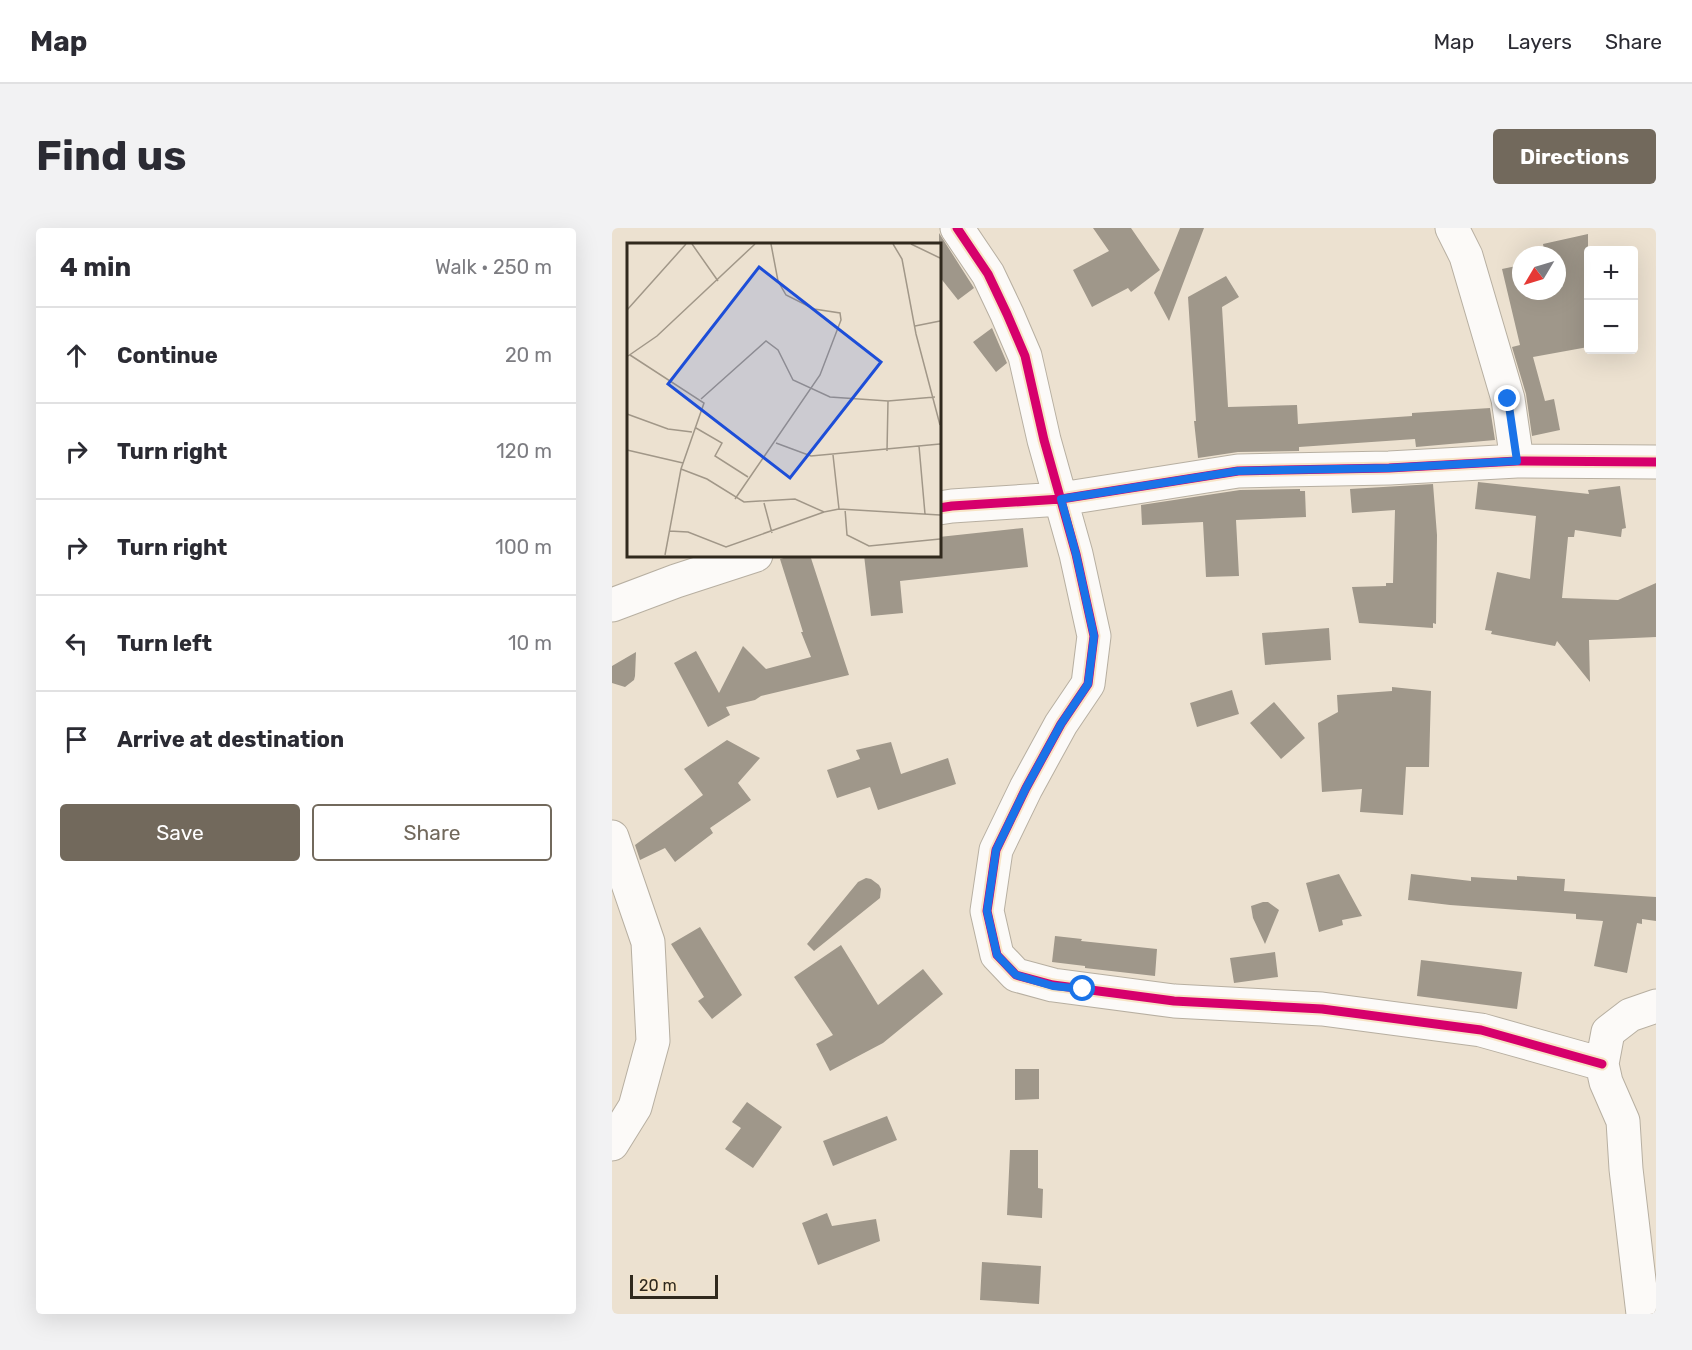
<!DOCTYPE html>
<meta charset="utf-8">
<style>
body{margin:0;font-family:Rubik,sans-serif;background:#f2f2f3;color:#2b2b33}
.controls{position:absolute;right:18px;top:18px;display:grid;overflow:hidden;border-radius:6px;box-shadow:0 6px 24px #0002}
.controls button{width:54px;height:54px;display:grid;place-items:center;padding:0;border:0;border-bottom:2px solid #e1e1e2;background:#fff;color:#2b2b33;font:30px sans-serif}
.compass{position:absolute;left:900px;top:18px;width:54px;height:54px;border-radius:50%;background:#fff;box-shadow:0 6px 24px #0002;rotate:232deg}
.scale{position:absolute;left:18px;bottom:15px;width:88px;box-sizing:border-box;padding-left:6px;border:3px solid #30291d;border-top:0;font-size:16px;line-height:21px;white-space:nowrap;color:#30291d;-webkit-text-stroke:4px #f7e4c5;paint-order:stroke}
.stop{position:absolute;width:18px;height:18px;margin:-14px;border:4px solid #1a73e8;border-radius:50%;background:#fff}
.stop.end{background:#1a73e8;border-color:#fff;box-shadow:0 2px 6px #0008}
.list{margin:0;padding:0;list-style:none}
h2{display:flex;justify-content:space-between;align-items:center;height:78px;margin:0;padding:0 24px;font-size:26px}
h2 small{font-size:20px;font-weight:400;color:#7c7c81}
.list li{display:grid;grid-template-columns:39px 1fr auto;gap:18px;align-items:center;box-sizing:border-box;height:96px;padding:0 24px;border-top:2px solid #e1e1e2}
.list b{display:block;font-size:22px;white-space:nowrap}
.list em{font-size:20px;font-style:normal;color:#7c7c81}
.actions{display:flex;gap:12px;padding:18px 24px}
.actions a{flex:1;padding:14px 0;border:2px solid #72695c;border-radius:6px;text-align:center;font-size:21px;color:#72695c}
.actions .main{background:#72695c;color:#fff}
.icon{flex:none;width:33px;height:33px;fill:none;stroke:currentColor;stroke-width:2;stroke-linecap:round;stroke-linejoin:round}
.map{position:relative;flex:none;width:1044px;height:1086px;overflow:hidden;border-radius:6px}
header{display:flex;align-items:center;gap:36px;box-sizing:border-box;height:84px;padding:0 30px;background:#fff;border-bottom:2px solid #e1e1e2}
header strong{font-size:28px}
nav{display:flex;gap:33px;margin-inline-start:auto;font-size:21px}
.intro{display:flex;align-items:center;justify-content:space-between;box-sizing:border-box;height:144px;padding:0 36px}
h1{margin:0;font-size:42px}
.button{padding:15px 27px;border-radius:6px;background:#72695c;color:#fff;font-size:21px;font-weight:700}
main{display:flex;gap:36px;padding:0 36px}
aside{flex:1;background:#fff;border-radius:6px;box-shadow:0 6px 24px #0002}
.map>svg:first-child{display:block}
</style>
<header>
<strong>Map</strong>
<nav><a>Map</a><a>Layers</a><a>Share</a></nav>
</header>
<div class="intro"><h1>Find us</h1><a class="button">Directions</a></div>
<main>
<aside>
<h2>4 min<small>Walk · 250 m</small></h2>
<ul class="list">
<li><svg class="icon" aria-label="ahead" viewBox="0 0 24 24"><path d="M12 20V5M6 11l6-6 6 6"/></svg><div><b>Continue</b></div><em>20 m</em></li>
<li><svg class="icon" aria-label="right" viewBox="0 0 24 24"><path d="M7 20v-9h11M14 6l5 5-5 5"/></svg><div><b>Turn right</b></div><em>120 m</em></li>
<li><svg class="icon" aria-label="right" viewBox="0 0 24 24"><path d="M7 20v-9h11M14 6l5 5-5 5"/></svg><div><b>Turn right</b></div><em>100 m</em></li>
<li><svg class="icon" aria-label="left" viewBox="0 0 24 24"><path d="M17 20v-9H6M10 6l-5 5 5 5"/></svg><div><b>Turn left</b></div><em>10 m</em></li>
<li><svg class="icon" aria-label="arrive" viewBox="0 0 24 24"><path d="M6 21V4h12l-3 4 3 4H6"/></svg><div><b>Arrive at destination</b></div></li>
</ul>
<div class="actions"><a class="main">Save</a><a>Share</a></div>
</aside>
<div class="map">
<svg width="1044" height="1086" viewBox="0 0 1044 1086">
<rect width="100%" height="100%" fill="#ece1d0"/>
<path fill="#9f978a" d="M481,0h38l29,42 -29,22 -3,-4 -36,19 -19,-37 36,-19z
M568,0h24l-35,93 -15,-28z
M327,5l35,55 -16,12 -19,-24z
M976,6v113l-55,10 12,44 9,-2 6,31 -28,6 -6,-42 -14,-47 8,-2 -18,-76 19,-4v26h36v-36h-12l-2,-11z
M614,48l13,21 -17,10 6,100 69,-2 1,19 114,-8v-3l78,-5 5,32 -79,7 -1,-8 -116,8v4l-61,1 -40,6 -4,-37h2l-8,-124z
M380,100l15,35 -11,9 -23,-30z
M866,254l111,12 -1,-4 32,-4 6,42 -4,1 -1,8 -46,-7 -1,7h-6l-6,61 56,2 38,-17v54l-67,3 1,42 -33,-41 -2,5 -64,-12 1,-3 -7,-1 12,-58 33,7 6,-63 -61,-7z
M821,256l4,51 -1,89 -3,-1v5l-74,-5 -7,-36 34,-1v-3h7l2,-73 -43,3 -2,-24z
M688,261v2h5l1,26 -70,3 3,56 -33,1 -3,-55 -61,3 -1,-20 99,-15z
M411,300l5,39 -128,14 3,32 -32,3 -7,-61h75v-18z
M182,327h16l39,120 -88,21 -6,4 -29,7 4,8 -22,12 -34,-64 22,-12 23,42 24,-47 23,23 45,-12 -10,-25h2l-23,-73z
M717,400l2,32 -66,5 -3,-32z
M24,424l-1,24 -1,4 -9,7 -13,-4v-17z
M780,459l39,4 -2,76h-23l-3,48 -43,-3 2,-23 -40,3 -4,-69 20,-11 -1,-17 55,-4z
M620,462l7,24 -42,13 -7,-24z
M662,474l31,36 -24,21 -31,-36z
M115,512l33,18 -22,25 13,17 -41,28 3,5 -38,29 -10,-14 -25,12 -5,-15 68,-50 -19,-26z
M279,514l10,32 47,-16 8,26 -78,26 -8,-23 -33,11 -10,-28 33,-11 -4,-9z
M727,646l23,42 -20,4 1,5 -24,7 -13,-49z
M799,646l60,7v-4l46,3v-4l48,3 -1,12 92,6v24l-14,-2v5l-5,-1 -10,50 -33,-7 9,-45 -27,-2v-5l-126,-9 -42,-5z
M254,650l5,1 8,6 2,4 -1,9 -66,53 -7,-7 51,-62z
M651,674h5l11,8 -14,34 -12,-26 -2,-12z
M88,699l42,68 -30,24 -14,-18 6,-4 -33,-53z
M443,708l27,3 -1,2 76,8 -2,27 -70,-8v-2l-33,-4z
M229,717l37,60 45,-36 20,25 -60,49 -53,28 -14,-27 17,-9 -39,-58z
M663,724l3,25 -44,6 -4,-25z
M809,732l101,12 -5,37 -100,-13z
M403,841h24v30l-24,1z
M135,874l35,25 -29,41 -28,-19 16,-21 -9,-6z
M275,888l10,24 -64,26 -10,-25z
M398,922h28v38l5,1 -1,29 -35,-3z
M215,985l5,13 44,-7 4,22 -62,24 -16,-42z
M370,1034l59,4 -2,38 -59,-4z"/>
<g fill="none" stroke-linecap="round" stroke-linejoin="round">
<g stroke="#b7afa1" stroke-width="35">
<path id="minor" d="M345,0l31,46 19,40 18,42 19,84 32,114 18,82 -6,48 -27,40 -35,64 -30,62 -9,61 10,44 19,20 37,10 121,16 148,8 159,21 121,34
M840,0l14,28 42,143 9,62
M327,280l13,-2 109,-7 177,-28 151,-3 128,-7 139,1
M0,377l64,-24 80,-26
M0,609l36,105 5,99 -18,66 -23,37
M1031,1086l-17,-145 -3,-48 -17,-39 -4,-18 6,-32 22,-17 26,-9"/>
</g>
<use href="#minor" stroke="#fcfaf8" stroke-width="33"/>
<g stroke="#f7e4c5" stroke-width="13">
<path id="cycleway" d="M345,0l31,46 19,40 18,42 19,84 32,114 18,82 -6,48 -27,40 -35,64 -30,62 -9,61 10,44 19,20 37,10 121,16 148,8 159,21 121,34
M327,280l13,-2 109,-7 177,-28 151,-3 128,-7 139,1"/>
</g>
<use href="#cycleway" stroke="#d6006c" stroke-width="9"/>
</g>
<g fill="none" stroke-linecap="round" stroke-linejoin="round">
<path stroke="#1a73e8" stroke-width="8" d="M471,761l-30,-3 -37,-11 -19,-20 -10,-44 9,-61 30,-62 35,-64 27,-40 6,-48 -18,-82 -15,-55 177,-28 151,-3 128,-7 -9,-62"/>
</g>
<g transform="translate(15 15)">
<rect width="314" height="314" fill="#ece1d0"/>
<path fill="none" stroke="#a19788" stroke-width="1.5" d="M65,1l26,37M266,1l9,15 14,75 24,91M284,1l29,14M0,67l59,-66M288,83l25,-5M3,112l74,48 -23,66 -16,86M1,113l29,-20 98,-92M74,156l65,-58 12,9 15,30 37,17 58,4 47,-4M0,171l41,15 24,3M69,185l26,15 -7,13 33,21M149,200l35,13 129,-12M292,203l6,68M0,207l56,13M260,208l1,-50M206,212l6,54M54,226l26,10 37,23 51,-3 29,13 15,-3 101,6M108,256l85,-124 21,-55 -1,-7 -26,-4 -28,-14 -8,-14 -7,-37M137,260l8,30M218,266l2,26 22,11 71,-7M42,288l19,1 38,15 98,-35"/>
<path fill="#1d4ed8" fill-opacity="0.15" stroke="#1d4ed8" stroke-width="3" d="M132,24l122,95 -91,116 -122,-94z"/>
<rect width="314" height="314" fill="none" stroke="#30291d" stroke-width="3"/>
</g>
</svg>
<div class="controls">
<button>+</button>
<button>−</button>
</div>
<svg class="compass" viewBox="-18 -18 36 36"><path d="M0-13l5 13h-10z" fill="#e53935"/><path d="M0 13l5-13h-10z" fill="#7c7c81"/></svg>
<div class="scale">20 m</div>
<div class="stop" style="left:471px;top:761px"></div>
<div class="stop end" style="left:896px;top:171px"></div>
</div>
</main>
